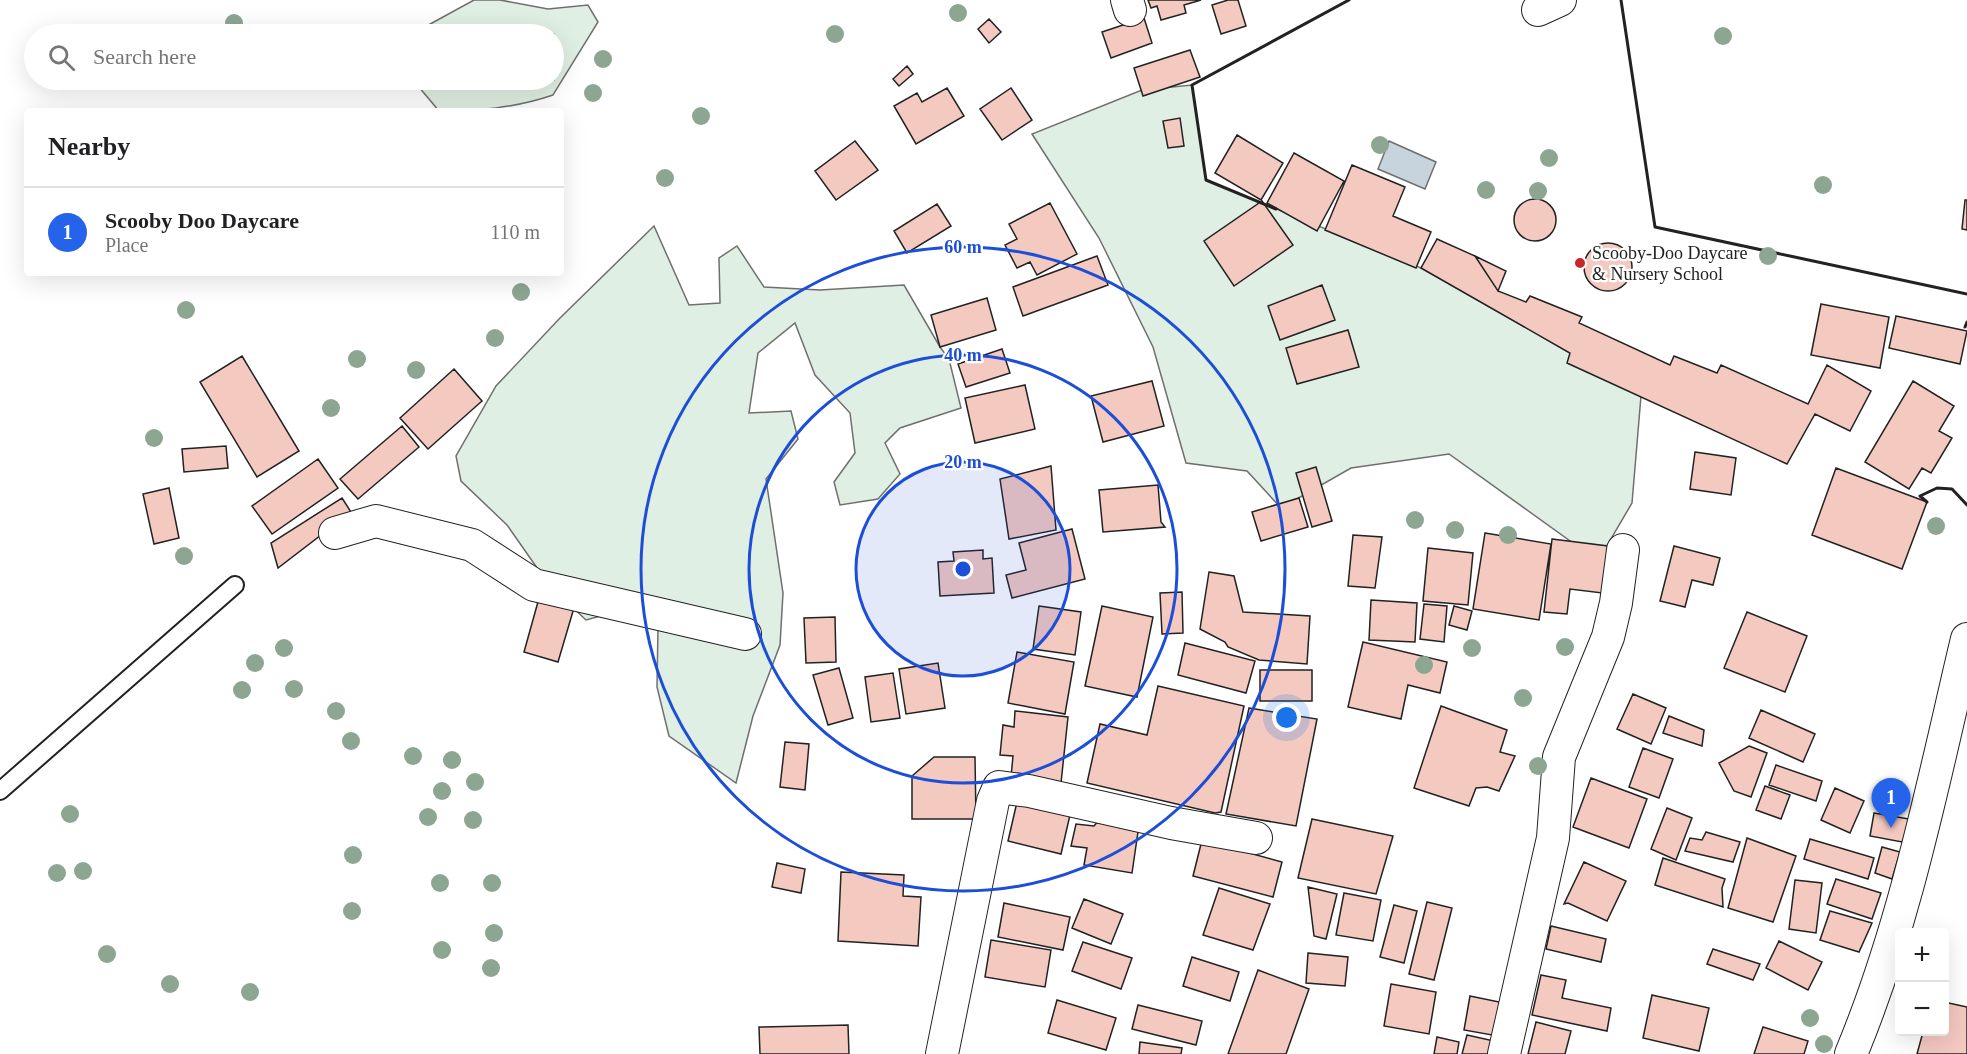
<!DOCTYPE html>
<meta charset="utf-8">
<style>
body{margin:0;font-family:Georgia,serif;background:#f6f6f6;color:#202124}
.controls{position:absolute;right:18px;bottom:18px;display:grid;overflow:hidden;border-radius:6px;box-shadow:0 6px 24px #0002}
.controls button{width:54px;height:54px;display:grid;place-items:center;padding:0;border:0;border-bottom:2px solid #e0e0e0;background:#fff;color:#202124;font:30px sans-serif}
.you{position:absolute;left:1287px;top:718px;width:21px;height:21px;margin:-15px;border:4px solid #fff;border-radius:50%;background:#1a73e8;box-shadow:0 0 0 9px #1a73e833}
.badge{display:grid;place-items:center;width:39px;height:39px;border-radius:50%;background:#2563eb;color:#fff;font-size:20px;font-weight:700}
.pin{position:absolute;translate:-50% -50px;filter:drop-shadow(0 2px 3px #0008)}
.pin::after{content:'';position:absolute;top:32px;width:21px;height:18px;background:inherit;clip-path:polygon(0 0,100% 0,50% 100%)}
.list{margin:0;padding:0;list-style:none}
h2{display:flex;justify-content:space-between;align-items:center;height:78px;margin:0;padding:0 24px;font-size:26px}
h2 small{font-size:20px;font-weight:400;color:#757577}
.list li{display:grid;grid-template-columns:39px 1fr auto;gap:18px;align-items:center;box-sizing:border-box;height:90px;padding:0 24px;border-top:2px solid #e0e0e0}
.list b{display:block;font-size:22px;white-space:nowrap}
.list p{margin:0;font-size:20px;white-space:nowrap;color:#757577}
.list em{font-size:20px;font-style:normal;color:#757577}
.icon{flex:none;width:33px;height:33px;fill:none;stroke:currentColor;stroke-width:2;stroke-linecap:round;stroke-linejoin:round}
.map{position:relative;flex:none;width:1967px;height:1054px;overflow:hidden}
.search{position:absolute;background:#fff;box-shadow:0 6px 24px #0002;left:24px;top:24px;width:540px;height:66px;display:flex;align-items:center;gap:15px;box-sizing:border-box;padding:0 21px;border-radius:33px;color:#757577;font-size:22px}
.panel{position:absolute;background:#fff;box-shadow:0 6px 24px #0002;left:24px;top:108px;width:540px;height:168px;border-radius:6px}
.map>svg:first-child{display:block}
</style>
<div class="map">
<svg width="1967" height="1054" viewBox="0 0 1967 1054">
<rect width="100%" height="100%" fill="#fff"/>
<path fill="#e0efe3" stroke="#6f6f6f" stroke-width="1.5" d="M474,0h26l48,9 40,-4 10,17 -45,73c-38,13 -75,16 -114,16l-26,-31h141v-46h-142z
M1192,85l14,95 215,88 149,85 71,43 -9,107 -34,58 -149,-107 -98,14 -70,40 -34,-37 -61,-8 -33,-116 -54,-109 -67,-104 110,-44z
M654,226l35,79 31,-2 -1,-45 18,-12 27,41 56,3 84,-5 36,62 9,12 12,49 -61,20 -15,15 15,31 -22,25 -38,6 -6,-23 21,-29 -5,-40 -35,-38 -20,-52 -37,30 -9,60 42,-2 7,28 -32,40 17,114 -3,52 -27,71 -17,67 -67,-47 -12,-49 1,-60 -46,-14 -26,7 -37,-35 -42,-60 -46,-44 -5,-25 40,-70 63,-67z"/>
<path fill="#c7d3dd" stroke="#6f6f6f" stroke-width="1.5" d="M1389,141l47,21 -11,27 -47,-20z"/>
<path fill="#f3c9c0" stroke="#222" stroke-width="1.5" d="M1148,0h53l-17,5 2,8 -25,7 -4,-14 -6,2z
M1228,0h10l8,26 -25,8 -9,-29z
M1144,18l8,25 -41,15 -9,-26z
M989,19l12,13 -12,11 -11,-14z
M1190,50l10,27 -57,19 -9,-28z
M907,66l6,8 -14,12 -6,-7z
M947,88l17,28 -48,28 -22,-38 23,-13 5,9z
M1011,88l21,32 -30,20 -22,-31z
M1180,118l4,28 -16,2 -5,-27z
M1237,135l46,28 -22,37 -46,-27z
M855,141l23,29 -42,30 -21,-29z
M1294,153l50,28 -27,50 -50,-28z
M1352,165l53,22 -12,29 38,16 -15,36 -91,-38z
M1514 220a21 21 0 1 1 42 0a21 21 0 1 1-42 0Z
M1965,200h2v30l-5,-1z
M1262,201l31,44 -59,41 -30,-45z
M1050,203l27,51 -40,21 -7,-13 -13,6 -12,-23 12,-6 -8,-15z
M937,204l14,22 -44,27 -13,-22z
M1437,239l38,17 23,35 28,11 4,-6 52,21 -3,6 91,42 4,-9 43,17 4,-8 87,39 19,-39 44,26 -21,40 -35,-17 -28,50 -220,-101 3,-10 -149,-85z
M1584 267a24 24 0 1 1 48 0a24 24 0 1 1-48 0Z
M1097,256l11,29 -85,31 -10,-29z
M1475,256l31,15 -8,20z
M1322,285l13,35 -55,20 -12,-34z
M987,298l9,32 -56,17 -9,-32z
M1821,304l68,13 -9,51 -69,-13z
M1896,316l71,15 -7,33 -71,-16z
M1348,330l11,37 -62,17 -11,-36z
M1002,349l8,24 -44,14 -8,-23z
M242,356l57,95 -42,26 -57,-95z
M454,369l28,32 -54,48 -28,-31z
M1152,381l12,45 -61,16 -12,-46z
M1913,381l41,25 -15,25 13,7 -21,35 -9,-5 -13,21 -44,-27z
M1025,385l10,44 -60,14 -10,-45z
M402,426l17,21 -61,52 -18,-20z
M226,446l2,22 -44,4 -2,-23z
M1695,452l41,6 -5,37 -41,-6z
M318,459l20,29 -66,46 -20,-28z
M1051,466l5,64 -47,9 -9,-60z
M1316,467l16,54 -20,6 -16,-54z
M1836,468l91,34 -25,67 -90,-34z
M1158,485l3,37 4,5 -62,5 -4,-42z
M169,488l10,50 -25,6 -11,-50z
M342,498l9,14 -73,56 -7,-25z
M1299,498l9,29 -47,14 -9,-29z
M1072,529l13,50 -73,19 -6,-23 20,-5 -7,-27z
M1485,533l66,11 -12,76 -66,-11z
M1353,535l29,2 -7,51 -27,-2z
M1552,539l80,10 -5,47 -57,-7 -3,25 -23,-2z
M1674,546l46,12 -7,27 -21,-5 -7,27 -25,-6z
M1428,548l45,5 -5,52 -45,-4z
M983,550v9l9,-1 2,35 -54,3 -2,-34 16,-1 -1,-9z
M1209,572l25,4 9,36 67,4 -3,48 -48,-4 -31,-13 -3,-5 -25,-13z
M541,591l35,10 -18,61 -34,-10z
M1182,592l1,41 -21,1 -2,-41z
M1371,600l46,3 -2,39 -46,-2z
M1424,604l23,2 -3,36 -24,-3z
M1039,606l42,6 -6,43 -42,-6z
M1102,606l51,11 -16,80 -52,-11z
M1454,606l18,5 -5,19 -18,-5z
M1747,612l60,24 -22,56 -61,-24z
M835,617l1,45 -30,1 -2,-45z
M1363,642l84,20 -7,31 -32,-8 -7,34 -53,-12z
M1185,643l70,18 -9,32 -68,-18z
M1017,652l57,10 -9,52 -57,-11z
M938,663l7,45 -39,6 -7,-45z
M839,668l14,50 -25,7 -15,-50z
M1260,670h52v31h-52z
M893,673l7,45 -29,4 -6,-45z
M1158,686l86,20 -23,106 -6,1 -128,-30 13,-59 47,11z
M1633,694l33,14 -15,36 -34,-15z
M1441,706l66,24 -7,22 15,4 -16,35 -12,-4 -11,1 -7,18 -55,-18z
M1249,708l68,11 -21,107 -70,-12z
M1761,710l54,24 -12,28 -54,-24z
M1015,711l53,6 -7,66 -50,-6 2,-21 -13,-1 3,-30 11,2z
M1669,716l35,14 -2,16 -39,-13z
M785,742l24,2 -4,46 -25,-3z
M1749,746l18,7 -16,44 -17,-6 -15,-28z
M1643,748l30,11 -14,39 -30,-11z
M934,757h41l1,62h-64v-43z
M1776,765l46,16 -6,20 -47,-16z
M1591,778l56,21 -18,49 -56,-21z
M1765,786l25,9 -9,24 -25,-9z
M1835,788l29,13 -14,32 -29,-13z
M1017,802l53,13 -9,39 -53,-13z
M1667,808l25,10 -16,42 -25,-11z
M1874,813l41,7 -13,22 -32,-6z
M1100,819l39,6 -7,48 -48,-8 3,-17 -16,-2 5,-22 18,2z
M1312,819l81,17 -17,58 -78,-16z
M1706,832l34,10 -7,20 -48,-11 5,-13 12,2z
M1747,838l49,18 -23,66 -45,-14z
M1810,839l64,19 -6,21 -64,-20z
M1202,840l80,22 -9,35 -80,-21z
M1882,847l18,5 -8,27 -17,-6z
M1663,858l62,21 -3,9 1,19 -68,-22z
M1584,862l42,19 -19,40 -39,-18 -4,1z
M777,863l28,6 -4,24 -29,-6z
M841,872l63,3 -1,21 18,1 -3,49 -80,-5z
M1836,879l45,14 -9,26 -45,-15z
M1795,880l27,3 -6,50 -27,-4z
M1308,887l29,7 -11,45 -12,-3z
M1219,888l51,16 -17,46 -50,-15z
M1344,893l37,7 -8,41 -37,-6z
M1084,899l39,15 -12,30 -39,-16z
M1427,902l25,6 -18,72 -25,-6z
M1004,903l66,14 -7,33 -65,-13z
M1394,905l23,6 -13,52 -24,-6z
M1830,911l42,12 -13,29 -39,-12z
M1551,926l55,13 -5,23 -55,-13z
M991,940l60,10 -6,37 -60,-10z
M1779,941l43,21 -14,28 -42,-22z
M1083,942l49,16 -11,31 -49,-18z
M1713,949l47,15 -7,16 -46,-16z
M1308,953l40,4 -3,29 -39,-3z
M1192,957l47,15 -9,29 -47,-15z
M1258,970l51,19 -23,65h-58z
M1541,975l25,5 -4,18 49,10 -4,23 -75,-16z
M1391,984l45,8 -7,42 -45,-8z
M1652,995l57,13 -10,43 -56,-13z
M1470,996l39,8 -6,33 -39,-7z
M1057,1000l59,18 -10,32 -58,-17z
M1944,1002l23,5v47h-50l6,-22h21z
M1138,1005l64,16 -6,24 -64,-16z
M1536,1022l35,9 -6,23h-37z
M848,1025l1,29h-89l-1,-27z
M1763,1027l45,14 -4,13h-50z
M1467,1035l27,6 -3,13h-29z
M1437,1037l22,5 -2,12h-23z
M1140,1042l42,6 -1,6h-42z"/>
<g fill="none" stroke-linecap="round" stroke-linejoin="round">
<g stroke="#222" stroke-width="20">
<path id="service" d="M0,791l235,-206"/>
</g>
<g stroke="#222" stroke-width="34">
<path id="minor" d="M1127,0l3,10
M1538,10l22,-10
M335,533l41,-12 96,24 62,40 211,49
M942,1054l51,-253 6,-14 30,4 142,32 85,15
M1504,1054l49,-216 6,-81 49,-120 8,-34 7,-53
M1851,1054c55,-132 83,-276 116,-415"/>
</g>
<use href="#service" stroke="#fff" stroke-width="16"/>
<use href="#minor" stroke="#fff" stroke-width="32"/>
<path stroke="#222" stroke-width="3" d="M1621,0l34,227 312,67
M1276,209l-70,-29 -14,-95 157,-85
M1965,327l2,-5
M1927,502l-7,-6 17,-8 15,1 15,16"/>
</g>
<g fill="#8da692">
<circle cx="958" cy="13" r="9"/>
<circle cx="234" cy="23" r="9"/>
<circle cx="835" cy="34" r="9"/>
<circle cx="1723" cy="36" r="9"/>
<circle cx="603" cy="59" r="9"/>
<circle cx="593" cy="93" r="9"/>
<circle cx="701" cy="116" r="9"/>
<circle cx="1380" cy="145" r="9"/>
<circle cx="1549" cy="158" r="9"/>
<circle cx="665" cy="178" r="9"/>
<circle cx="1823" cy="185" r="9"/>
<circle cx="1486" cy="190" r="9"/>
<circle cx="1538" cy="191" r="9"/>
<circle cx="1768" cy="256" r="9"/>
<circle cx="521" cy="292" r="9"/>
<circle cx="186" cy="310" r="9"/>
<circle cx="495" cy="338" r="9"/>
<circle cx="357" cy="359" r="9"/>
<circle cx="416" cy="370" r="9"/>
<circle cx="331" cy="408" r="9"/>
<circle cx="154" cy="438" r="9"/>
<circle cx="1415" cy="520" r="9"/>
<circle cx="1936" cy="526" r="9"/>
<circle cx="1455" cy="530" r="9"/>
<circle cx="1508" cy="535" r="9"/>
<circle cx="184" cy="556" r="9"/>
<circle cx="1565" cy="647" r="9"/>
<circle cx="284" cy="648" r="9"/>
<circle cx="1472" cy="648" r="9"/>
<circle cx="255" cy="663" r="9"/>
<circle cx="1424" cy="665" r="9"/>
<circle cx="294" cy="689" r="9"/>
<circle cx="242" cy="690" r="9"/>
<circle cx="1523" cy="698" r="9"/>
<circle cx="336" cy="711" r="9"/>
<circle cx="351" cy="741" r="9"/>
<circle cx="413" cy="756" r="9"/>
<circle cx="452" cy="760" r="9"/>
<circle cx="1538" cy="766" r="9"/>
<circle cx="475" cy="782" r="9"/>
<circle cx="442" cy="791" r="9"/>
<circle cx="70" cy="814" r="9"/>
<circle cx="428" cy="817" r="9"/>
<circle cx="473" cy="820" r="9"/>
<circle cx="353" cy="855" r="9"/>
<circle cx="83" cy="871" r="9"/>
<circle cx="57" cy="873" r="9"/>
<circle cx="440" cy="883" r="9"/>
<circle cx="492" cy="883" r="9"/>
<circle cx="352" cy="911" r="9"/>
<circle cx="494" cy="933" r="9"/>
<circle cx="442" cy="950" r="9"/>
<circle cx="107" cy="954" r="9"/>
<circle cx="491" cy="968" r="9"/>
<circle cx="170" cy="984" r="9"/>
<circle cx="250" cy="992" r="9"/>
<circle cx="1810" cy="1018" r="9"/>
<circle cx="1824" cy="1044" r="9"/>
</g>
<circle cx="963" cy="569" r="107" fill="#1d4ed8" fill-opacity=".12"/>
<g fill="none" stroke="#1d4ed8" stroke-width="3">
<circle cx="963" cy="569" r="107"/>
<circle cx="963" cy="569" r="214"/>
<circle cx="963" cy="569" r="322"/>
</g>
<circle fill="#c62828" stroke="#fff" stroke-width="2" cx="1580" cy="263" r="6"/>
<g text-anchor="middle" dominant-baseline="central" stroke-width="4.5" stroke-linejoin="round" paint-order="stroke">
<g font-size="18" fill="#222" stroke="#fff" text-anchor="start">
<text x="1592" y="253">Scooby-Doo Daycare<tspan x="1592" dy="21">&amp; Nursery School</tspan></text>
</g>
</g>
<circle cx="963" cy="569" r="9" fill="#1d4ed8" stroke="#fff" stroke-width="3"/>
<g font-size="18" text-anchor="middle" font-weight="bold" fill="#1d4ed8" stroke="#fff" stroke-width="4.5" stroke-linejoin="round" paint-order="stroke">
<text x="963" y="253">60 m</text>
<text x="963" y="361">40 m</text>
<text x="963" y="468">20 m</text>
</g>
</svg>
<div class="controls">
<button>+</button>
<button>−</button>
</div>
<div class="you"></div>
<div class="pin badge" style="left:1891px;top:828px">1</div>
<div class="search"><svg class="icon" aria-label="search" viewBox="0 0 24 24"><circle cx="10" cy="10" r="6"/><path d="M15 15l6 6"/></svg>Search here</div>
<section class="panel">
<h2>Nearby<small></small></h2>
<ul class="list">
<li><span class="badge">1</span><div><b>Scooby Doo Daycare</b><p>Place</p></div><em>110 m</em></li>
</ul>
</section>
</div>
